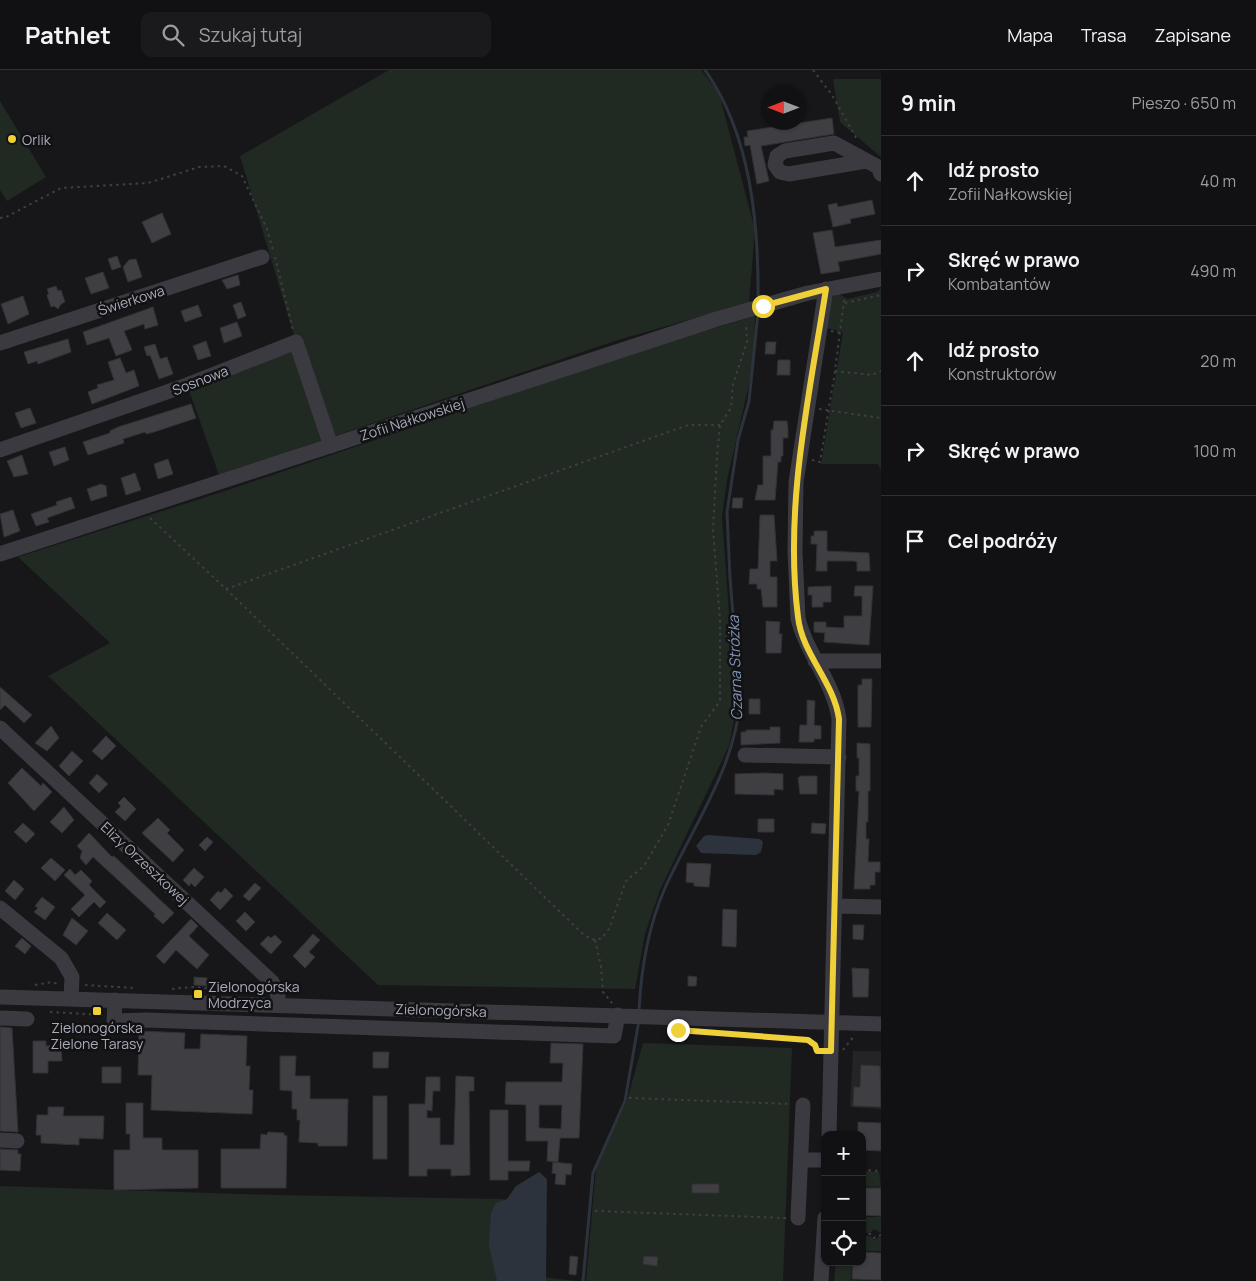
<!DOCTYPE html>
<html lang="pl">
<meta charset="utf-8">
<style>
body{margin:0;font-family:Manrope,sans-serif;background:#1a1a1c;color:#f1f3f6}
.controls{position:absolute;right:15px;bottom:15px;display:grid;overflow:hidden;border-radius:10px;box-shadow:0 1px 4px #0004}
.controls button{width:45px;height:45px;display:grid;place-items:center;padding:0;border:0;border-bottom:1px solid #303133;background:#111113;color:#f1f3f6;font:25px sans-serif}
.compass{position:absolute;left:761px;top:15px;width:45px;height:45px;border-radius:50%;background:#111113;box-shadow:0 1px 4px #0004;rotate:270deg}
.stop{position:absolute;width:15px;height:15px;margin:-11px;border:4px solid #efd039;border-radius:50%;background:#fff}
.stop.end{background:#efd039;border-color:#fff;box-shadow:0 1px 5px #0008}
.list{margin:0;padding:0;list-style:none}
h2{display:flex;justify-content:space-between;align-items:center;height:65px;margin:0;padding:0 20px;font-size:21px}
h2 small{font-size:16px;font-weight:400;color:#9c9da0}
.list li{display:grid;grid-template-columns:32px 1fr auto;gap:15px;align-items:center;box-sizing:border-box;height:90px;padding:0 20px;border-top:1px solid #303133}
.list b{display:block;font-size:19px;white-space:nowrap}
.list p{margin:0;font-size:16px;white-space:nowrap;color:#9c9da0}
.list em{font-size:16px;font-style:normal;color:#9c9da0}
.icon{flex:none;width:28px;height:28px;fill:none;stroke:currentColor;stroke-width:2;stroke-linecap:round;stroke-linejoin:round}
.map{position:relative;flex:none;width:881px;height:1211px;overflow:hidden}
header{display:flex;align-items:center;gap:30px;box-sizing:border-box;height:70px;padding:0 25px;background:#111113;border-bottom:1px solid #303133}
header strong{font-size:24px}
nav{display:flex;gap:28px;margin-inline-start:auto;font-size:18px}
.search{width:350px;height:45px;background:#1a1a1c;display:flex;align-items:center;gap:12px;box-sizing:border-box;padding:0 18px;border-radius:10px;color:#9c9da0;font-size:19px}
main{display:flex}
aside{flex:1;background:#111113}
.map>svg:first-child{display:block}
</style>
<header>
<strong>Pathlet</strong>
<div class="search"><svg class="icon" aria-label="search" viewBox="0 0 24 24"><circle cx="10" cy="10" r="6"/><path d="M15 15l6 6"/></svg>Szukaj tutaj</div>
<nav><a>Mapa</a><a>Trasa</a><a>Zapisane</a></nav>
</header>
<main>
<div class="map">
<svg width="881" height="1211" viewBox="0 0 881 1211">
<rect width="100%" height="100%" fill="#171719"/>
<path fill="#242326" d="M853,981h28v58l-31,-2z"/>
<path fill="#212923" d="M389,0h312l18,23 36,137 -6,73 -128,36 -402,136 -32,-90 109,-43 -56,-186z
M833,9h48v78l-41,-35z
M0,31l46,76 -39,24 -7,-11z
M881,218v182l-3,-6h-57l22,-132 -17,-4 4,-31 10,-3 7,5 30,-7z
M755,246l-1,46 -27,118 -5,37 14,193 -7,36 -69,144 -15,44 -10,55 -257,-4 -330,-309 62,-33 -92,-86 210,-67 406,-138z
M643,973l149,5 -9,233h-197l10,-113 31,-68z
M862,1101l17,1 2,15 -19,-1z
M0,1116l275,9 228,4 29,77 45,5h-577z
M862,1147h19v16l-7,-4 -4,4 -8,-1z
M862,1166h8l4,4 7,-4v15h-19z
M836,1192h16l-1,18 25,1h-42z"/>
<path fill="#2d333d" d="M709,765l51,4 3,3 -2,10 -5,3 -55,-2 -5,-7 8,-10z
M539,1102l8,7 -1,102h-49l-8,-35 2,-33 5,-10 11,-4 9,-13z"/>
<g fill="none" stroke-linecap="round" stroke-linejoin="round">
<path stroke="#2d333d" stroke-width="3" d="M705,0c46,65 54,154 53,232
M639,941c2,-42 9,-84 26,-123 27,-60 70,-120 75,-187l-10,-123 -3,-66 11,-72 11,-39 9,-88
M583,1211l10,-108 32,-72 14,-81"/>
</g>
<path fill="#3f3f43" stroke="#323135" fill-rule="evenodd" d="M832,48l2,16 -73,12 8,35 -12,3 -7,-39 -5,1 -1,-9h4l-1,-6z
M872,130l3,14 -25,5 1,4 -18,4 -5,-22 9,-2 1,4z
M162,143l9,21 -19,9 -10,-21z
M832,160l3,17 46,-7v14l-43,8 2,9 -19,3 -8,-41z
M117,186l4,11 -9,3 -4,-11z
M136,189l6,18 -14,5 -5,-15 6,-7z
M103,202l6,16 -18,6 -6,-16z
M238,205l2,10 -13,4 -5,-9z
M56,216l2,5 3,-1 4,12 -4,2 -3,5 -4,-3 -3,1 -4,-12 2,-1 -2,-5z
M23,226l6,18 -21,10 -7,-20z
M241,232l5,14 -8,3 -5,-14z
M198,235l4,11 -17,6 -4,-11z
M153,237l5,18 -13,4 -1,-5 -20,7 8,19 -16,6 -7,-18 -22,7 -4,-13z
M237,252l5,14 -18,7 -4,-15z
M68,269l3,13 -33,12 -1,-3 -9,3 -4,-12z
M206,271l5,15 -13,4 -5,-14z
M766,272h10l-1,12h-10z
M155,274l5,15 7,-2 6,17 -14,5 -9,-24 -3,1 -3,-9z
M120,288l6,15 8,-3 5,16 -47,18 -4,-12 10,-4 -1,-3 17,-5 -6,-18z
M778,290h12v15h-13z
M191,334l5,14 -42,14 -8,2 -1,-2 -22,7 1,4 -36,12 -5,-13 27,-9v-2l8,-4z
M30,338l6,15 -15,5 -6,-15z
M774,351h13l1,8v9h-5v18h-2v6h-3l-3,38h-20l3,-15h5v-29h8v-26h2z
M65,377l4,13 -15,6 -5,-14z
M22,385l6,19 -14,3 -7,-16z
M168,389l5,15 -15,5 -4,-15z
M135,403l6,17 -15,5 -5,-17z
M101,414l5,2 1,10 -16,5 -4,-12z
M71,427l4,11 -28,10 2,4 -13,4 -5,-12 26,-9 -1,-3z
M733,428h10l-1,10h-10z
M13,440l7,21 -16,6 -4,-23z
M760,445h14l3,46h-7v16h7v30h-14l-2,-18h-4v-5h-8l1,-15h8z
M814,461h13v20l42,2 1,18h-13v-9l-3,-1h-27v10h-11l1,-27h-6v-8h3z
M831,516v16h-8v5h-11v-12h-4v-8z
M855,516h18l-4,59 -45,-3 1,-9 -11,-1v-10h12v5l18,1v-12h18v-20h-8z
M766,551l14,1 -1,12h3l-1,19h-15z
M862,609h10l-1,48h-13v-42h4z
M0,617l32,28 -8,8 -19,-18 -5,5z
M749,629h11v15h-11z
M807,630l8,1 -1,24 7,1v13h-7v3h-15l1,-17h7z
M51,656l8,12 -12,13 -12,-8z
M770,657h10v16l-39,2v-13h5v-2h24z
M106,666l10,10 -14,14 -10,-9z
M857,673l13,1v47h-2v31h-2v17h3l-1,23h12v10h-5v13h-5v4h-16l5,-98h-3v-15h3v-18h-2z
M72,681l11,10 -14,15 -10,-10z
M22,698l19,18 2,-3 9,9 -18,19 -26,-28z
M765,703l18,1v16l-9,-1v6l-39,-1v-20z
M97,704l11,10 -9,9 -10,-10z
M801,706h16v18h-17l-2,-16z
M124,727l12,12 -11,12 -10,-9 6,-6 -3,-3z
M64,737l10,13 -12,13 -12,-11z
M158,748l12,12 -3,3 17,17 -11,12 -31,-29z
M758,749h16v13h-16z
M23,753l12,11 -9,9 -12,-11z
M812,753l14,1 -1,10 -14,-1z
M89,763l23,24 2,-1 60,57 -11,11 -9,-8 1,-2 -62,-57 -7,8 -6,-7 2,-7 -5,-5z
M207,767l6,5 -8,9 -6,-6z
M51,788l14,12 -10,11 -14,-13z
M687,793l24,1 -2,23 -15,-1v-3l-8,-1z
M194,798l10,9 -9,10 -4,-4 -2,3 -6,-6z
M70,799l5,6 6,-5 11,11 -3,4 17,17 -6,6 -6,-6 -15,15 -8,-8 14,-14 -21,-20z
M14,810l10,9 -9,11 -10,-9z
M255,813l6,5 -12,13 -6,-5z
M225,818l8,8 -13,14 -10,-10 8,-9 3,2z
M42,827l13,10 -10,13 -11,-8 4,-4 -3,-2z
M723,839l14,1 -1,37 -14,-1z
M245,842l10,10 -9,9 -10,-10z
M107,843l19,17 -9,10 -19,-17z
M72,848l16,13 -12,14 -13,-10z
M191,849l7,7 -9,10 20,19 -12,14 -21,-19 -12,14 -8,-8z
M853,855h11l-1,15 -10,-1z
M313,864l7,6 -11,12 6,5 -10,11 -12,-12z
M275,865l7,7 -11,12 -11,-10 8,-8 3,2z
M22,868l9,8 -6,8 -10,-8z
M852,898l17,1 -1,28h-15z
M688,906l9,1 -1,9h-8z
M194,907l13,1v8l-13,-1z
M0,957l12,1 6,104 -18,-1z
M139,961l46,2 -1,16h16l1,-15 46,2 -1,30h4l-1,24h4l-1,24 -101,-4 1,-35h-14z
M33,971h13v5l15,-1 1,16h-14v12h-15z
M551,973l32,1 -4,94h-19l-2,24 -11,-1 1,-20h-22v-36l-21,-1 1,-22h56l1,-19h-13zM539,1035h23l-1,24 -22,-1z
M373,982h16l-1,16h-15z
M280,986h16l-1,20h15v23h38l-1,47h-29v-3l-19,-1 1,-22h-3v-11h-5v-18l-12,-1z
M861,995l19,1 1,41 -28,-1 1,-19h6z
M102,997h19v16h-19z
M456,1006l18,1v14h-5l1,84 -19,1v-7h-24v7h-18v-72h16l1,-27h14v14h-7l-1,20 -5,-1v8h13v27h14z
M373,1026h14v63h-14z
M126,1033h17v35h19v12h36v38l-84,2v-40h16v-16h-4z
M48,1037h16l-1,9h41l-1,23 -24,-1v7l-38,-2v-8h-5l1,-20h11z
M490,1040h18v51h22l-1,10h-21v9h-18z
M858,1052l23,1v28l-19,-1v-15h-4z
M268,1062l16,1v2l3,1 -1,52h-65v-39h39l1,-15 6,1z
M0,1079l18,1v4h3l-1,17 -20,-1z
M553,1092l19,2 -1,11 -5,-1 -1,11 -10,-1 1,-10 -4,-1z
M692,1114h27v9h-27z
M862,1118h19v28l-19,-1z
M862,1182l19,1v27l-29,-1 1,-17h9z
M570,1186l8,1 -2,18 -7,-1z
M644,1186l14,1 -1,9 -14,-2z"/>
<g fill="none" stroke-linecap="round" stroke-linejoin="round">
<path stroke="#3e3f45" stroke-width="2" stroke-dasharray="2.5 4" stroke-linecap="butt" d="M813,0l19,25 26,46
M0,148l6,-1 55,-29 87,-5 51,-16 25,-1 18,10 25,53 6,21
M275,187l18,73
M844,230l-9,71 37,4 9,-4
M845,233l36,-8
M831,261l10,2
M819,339l62,9
M812,390l8,2 15,-91
M150,448l76,71 462,-164h32
M226,519l358,346 11,5 7,-2 7,-9 17,-48 18,-15 24,-41 33,-98 19,-26v-80l-7,-92 4,-73 3,-31 11,-17 2,-24 14,-42 -1,-19
M595,870l6,26 2,26 9,11
M35,915l17,-3 8,3
M85,915l50,3
M172,919l20,-2 33,3
M50,942l53,3
M690,962l118,8 11,11
M843,980l11,-14
M629,1028l162,6
M862,1100l19,1
M595,1141l191,7
M862,1164h9l3,4 7,-3"/>
<path stroke="#3a3a40" stroke-width="15" d="M866,91l-77,13 -9,-2 -5,-7 2,-9 8,-5 49,-8 44,24 3,7
M826,219l-30,193 -1,69 3,67c8,35 36,64 41,101l-10,416
M0,273l262,-86
M0,380l187,-65 109,-43 35,104
M0,484l717,-235 91,-26 73,-14
M815,591h66
M0,658l272,254 6,13v10
M745,685l94,2
M836,836l45,1
M0,838l61,50 11,19 -1,22
M0,927l881,27
M115,930l-1,21 33,-1 467,16 4,-21
M0,948l27,1
M0,1070l17,1
M801,1090h24
M798,1148l5,-113
M821,1211l4,-63"/>
</g>
<g fill="none" stroke-linecap="round" stroke-linejoin="round">
<path stroke="#efd039" stroke-width="6" d="M678,960l130,10 7,5 2,6h14l8,-332c-5,-37 -37,-65 -41,-102 -14,-110 11,-220 28,-328l-63,17"/>
</g>
<g fill="#efd039" stroke="#121214" stroke-width="2">
<circle cx="12" cy="69" r="5"/>
<rect x="193" y="919" width="10" height="10" rx="2.5"/>
<rect x="92" y="936" width="10" height="10" rx="2.5"/>
</g>
<g text-anchor="middle" dominant-baseline="central" stroke-width="5" stroke-linejoin="round" paint-order="stroke">
<g font-size="14" fill="#a9acb9" stroke="#121214" text-anchor="start">
<text x="22" y="69">Orlik</text>
<text x="208" y="916">Zielonogórska<tspan x="208" dy="16">Modrzyca</tspan></text>
<text x="97" y="957" text-anchor="middle">Zielonogórska<tspan x="97" dy="16">Zielone Tarasy</tspan></text>
</g>
<g font-size="14" fill="#a9acb9" stroke="#121214">
<text transform="translate(131 230) rotate(-18)">Świerkowa</text>
<text transform="translate(200 310) rotate(-21)">Sosnowa</text>
<text transform="translate(412 349) rotate(-18)">Zofii Nałkowskiej</text>
<text transform="translate(145 793) rotate(43)">Elizy Orzeszkowej</text>
<text transform="translate(441 940) rotate(2)">Zielonogórska</text>
</g>
<g font-size="15" font-style="italic" fill="#8193b3" stroke="#121214">
<text transform="translate(735 598) rotate(-92)">Czarna Stróżka</text>
</g>
</g>
</svg>
<div class="controls">
<button>+</button>
<button>−</button>
<button><svg class="icon" aria-label="locate" viewBox="0 0 24 24"><circle cx="12" cy="12" r="6"/><path d="M12 2v4M12 18v4M2 12h4M18 12h4"/></svg></button>
</div>
<svg class="compass" viewBox="-18 -18 36 36"><path d="M0-13l5 13h-10z" fill="#e53935"/><path d="M0 13l5-13h-10z" fill="#9c9da0"/></svg>
<div class="stop" style="left:763px;top:236px"></div>
<div class="stop end" style="left:678px;top:960px"></div>
</div>
<aside>
<h2>9 min<small>Pieszo · 650 m</small></h2>
<ul class="list">
<li><svg class="icon" aria-label="ahead" viewBox="0 0 24 24"><path d="M12 20V5M6 11l6-6 6 6"/></svg><div><b>Idź prosto</b><p>Zofii Nałkowskiej</p></div><em>40 m</em></li>
<li><svg class="icon" aria-label="right" viewBox="0 0 24 24"><path d="M7 20v-9h11M14 6l5 5-5 5"/></svg><div><b>Skręć w prawo</b><p>Kombatantów</p></div><em>490 m</em></li>
<li><svg class="icon" aria-label="ahead" viewBox="0 0 24 24"><path d="M12 20V5M6 11l6-6 6 6"/></svg><div><b>Idź prosto</b><p>Konstruktorów</p></div><em>20 m</em></li>
<li><svg class="icon" aria-label="right" viewBox="0 0 24 24"><path d="M7 20v-9h11M14 6l5 5-5 5"/></svg><div><b>Skręć w prawo</b></div><em>100 m</em></li>
<li><svg class="icon" aria-label="arrive" viewBox="0 0 24 24"><path d="M6 21V4h12l-3 4 3 4H6"/></svg><div><b>Cel podróży</b></div></li>
</ul>
</aside>
</main>
